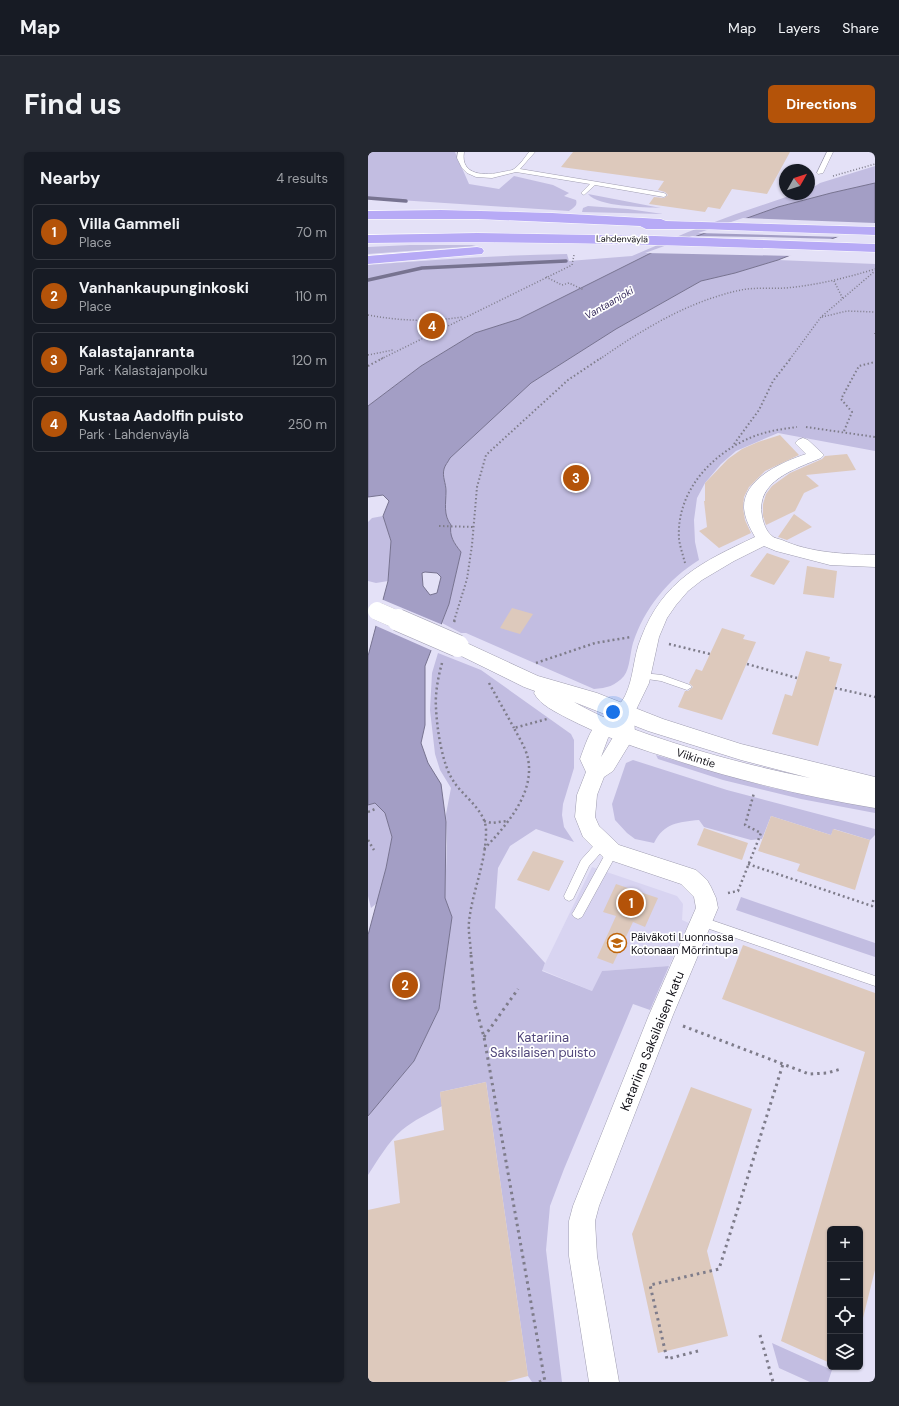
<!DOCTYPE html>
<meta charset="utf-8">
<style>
body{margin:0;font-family:"DM Sans",sans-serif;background:#242831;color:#f1f3f6}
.controls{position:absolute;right:12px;bottom:12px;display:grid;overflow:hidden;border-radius:6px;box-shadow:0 1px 3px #0004}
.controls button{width:36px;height:36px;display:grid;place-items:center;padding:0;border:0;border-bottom:1px solid #363941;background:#171b24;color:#f1f3f6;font:20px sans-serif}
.compass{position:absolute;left:411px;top:12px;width:36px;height:36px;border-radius:50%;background:#171b24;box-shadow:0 1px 3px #0004;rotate:51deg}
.you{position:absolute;left:245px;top:560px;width:14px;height:14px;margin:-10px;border:3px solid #fff;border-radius:50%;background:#1a73e8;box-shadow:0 0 0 6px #1a73e833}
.badge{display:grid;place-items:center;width:26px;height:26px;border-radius:50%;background:#b45309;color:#fff;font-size:13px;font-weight:700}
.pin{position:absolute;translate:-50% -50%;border:2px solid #fff;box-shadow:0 1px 4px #0006}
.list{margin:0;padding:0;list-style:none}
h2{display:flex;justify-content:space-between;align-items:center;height:52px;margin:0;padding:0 16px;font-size:17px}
h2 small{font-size:13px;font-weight:400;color:#9ea1a6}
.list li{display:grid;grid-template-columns:26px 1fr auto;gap:12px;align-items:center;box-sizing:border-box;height:56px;margin:0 8px 8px;padding:0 8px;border:1px solid #363941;border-radius:6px}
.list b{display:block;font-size:15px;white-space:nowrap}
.list p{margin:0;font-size:13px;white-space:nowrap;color:#9ea1a6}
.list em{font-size:13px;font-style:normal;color:#9ea1a6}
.icon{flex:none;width:22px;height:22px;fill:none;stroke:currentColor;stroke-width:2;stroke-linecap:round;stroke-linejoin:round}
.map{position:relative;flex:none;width:507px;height:1230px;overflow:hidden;border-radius:6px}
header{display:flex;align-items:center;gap:24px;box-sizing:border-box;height:56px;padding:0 20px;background:#171b24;border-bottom:1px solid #363941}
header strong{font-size:19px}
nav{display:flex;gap:22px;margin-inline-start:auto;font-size:14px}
.intro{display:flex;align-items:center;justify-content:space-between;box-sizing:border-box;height:96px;padding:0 24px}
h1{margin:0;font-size:28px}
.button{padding:10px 18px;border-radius:6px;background:#b45309;color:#fff;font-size:14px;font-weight:700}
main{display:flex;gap:24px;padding:0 24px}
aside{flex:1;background:#171b24;border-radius:6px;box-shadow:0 1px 3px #0004}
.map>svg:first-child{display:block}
</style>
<header>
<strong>Map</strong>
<nav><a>Map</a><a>Layers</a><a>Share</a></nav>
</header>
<div class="intro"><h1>Find us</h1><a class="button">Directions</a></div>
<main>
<aside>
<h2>Nearby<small>4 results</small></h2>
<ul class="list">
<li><span class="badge">1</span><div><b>Villa Gammeli</b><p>Place</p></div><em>70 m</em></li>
<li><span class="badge">2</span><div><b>Vanhankaupunginkoski</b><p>Place</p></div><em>110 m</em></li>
<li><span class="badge">3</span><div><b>Kalastajanranta</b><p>Park · Kalastajanpolku</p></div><em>120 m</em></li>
<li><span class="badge">4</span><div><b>Kustaa Aadolfin puisto</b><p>Park · Lahdenväylä</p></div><em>250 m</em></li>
</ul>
</aside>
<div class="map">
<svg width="507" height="1230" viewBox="0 0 507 1230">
<rect width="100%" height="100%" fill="#e4e1f7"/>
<path fill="#d8d4f1" d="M224,715l85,29 6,8 -1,16 7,3 -20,43 -67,5 -10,20 -50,-21z"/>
<path fill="#c2bde1" d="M0,0h87l14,32 30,5 15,-13 39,9 16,8 -5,3 12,4c2,6 -3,8 -7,11l-201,-13z
M507,14v17l-44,10 -53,14 -123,44 -136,68 -44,14 -54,33 -53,40v-141c66,-5 133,-10 199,-11l2,7 63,-5 56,-24 48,-18 59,-20h14v-4l11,-7z
M220,42l73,14c-16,-1 -63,-1 -73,-14z
M220,54l40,3 35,5 -81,-2 1,-4z
M42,93h62l4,1 -108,8v-7z
M410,108l97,4v187l-97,-18 -42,18 -15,13 -16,19 -8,15 -3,22 1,22 4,18c-31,19 -55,49 -66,83 -3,10 -3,25 -9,33 -9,10 -17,12 -30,13l-128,-56h-5l-19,-10 7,-19 12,-52c-7,-9 -12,-16 -10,-27 -8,-10 -5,-22 -5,-34 0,-8 -4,-14 -2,-22 1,-4 4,-7 6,-11l81,-75 85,-54 85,-48 34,-8z
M15,364l8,25 -3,40 -12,2 -8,-2v-59l4,-4z
M70,501l43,17 90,64 3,6v28l-11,36 -1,11 2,12 10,15 -38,-13 -26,17 -12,22 -3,40 50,55 -3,8 50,20 10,-20 67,-5 -19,44 -17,-6 -69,165 -14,37 -4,44 16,132h-30l-4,-6 -42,-294 -46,10 2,14c-14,8 -28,14 -40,24 -14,12 -24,30 -34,45v-59l46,-55 25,-52 13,-92 -7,-19 2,-53 -1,-31 5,-26 -11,-18 -5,-16 -5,-44 2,-37z
M288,603l116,33 103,18v7l-74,-14 -78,-19 -65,-21z
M265,608l94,30 148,39v6l-5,5 -36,-11 -3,6 -60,-19 -9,23 -11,1 -47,-13 -5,-7c-21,2 -35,3 -45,23l-19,-4 -8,-6 -12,-13 -3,-16 14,-41z
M7,651l10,10 7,24 -6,31 -9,35 -6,5 -3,-12v-91z
M373,745l134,46v14l-139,-47z
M404,1191l60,27 -4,12h-18l-31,-14z"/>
<path fill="#a39ec5" stroke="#777390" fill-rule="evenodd" d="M507,31v41l-13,3 -84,33 -43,13 -34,8 -85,48 -85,54 -81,75c-2,4 -5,7 -6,11 -2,8 2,14 2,22 0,12 -3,24 5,34 -2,11 3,18 10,27l-12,52 -24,62v59l-4,18 7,20 13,21 5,38 -1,76 7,19 -13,92 -25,52 -46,55v-181l18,-67 6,-31 -7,-24 -10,-10 -7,2v-149l20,-75 3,-40 -8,-25 6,-15 -6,-6 -15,2v-91l53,-40 54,-33 44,-14 136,-68 123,-44 53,-14zM57,420l12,1 4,4 -4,16 -7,2 -7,-9 -1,-13z"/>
<path fill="#e4e1f7" d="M375,66l132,5v3l-12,3 -22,8 -143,-4z
M324,84l71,1 73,2 -43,17 -148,-3z
M13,447l62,26 -10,26 -59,-26z"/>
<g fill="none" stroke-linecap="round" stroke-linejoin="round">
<path stroke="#777390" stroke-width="3.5" d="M0,46l38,3
M0,128l54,-12 144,-7"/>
</g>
<path fill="#ddc9bc" d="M205,0h217l-23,42 -35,-5 -12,20 -12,-2 -3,5 -56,-8 5,-7 10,1 4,-3 -3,-3 -7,-2 6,-9 -103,-14z
M412,283l19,20 -34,16 -16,16 -5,10 -1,11 2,12 6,13 -32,15 -20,-17 8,-4 -3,-26h1v-18l23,-24 14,-10 16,-7z
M479,302l9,16 -50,5 13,11 -15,7 -9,18 -29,14 -3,-9v-12l3,-10 6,-8 18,-13 32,-14 3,-3z
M426,362l18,13 -25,13 -9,-3z
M399,401l23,8 -16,24 -24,-9z
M439,414l30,5 -3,27 -31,-4z
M144,456l21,6 -13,20 -20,-6z
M354,476l23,7 -2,4 13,3 -34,78 -44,-13 7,-16h3l5,-4 -4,-4 7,-14 6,2z
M438,499l24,6 -1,4 13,3 -24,82 -46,-12 13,-40 7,2z
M403,664l60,19 2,-6 37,11 -15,50 -58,-19 3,-7 -42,-13z
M336,676l44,15 -6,17 -45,-15z
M165,699l31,10 -15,30 -32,-11z
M248,732l42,14 -13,29 -12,-5 -20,42 -16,-6 19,-42 -13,-4z
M375,793l132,48v277l-15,60v-101h-30v134l-49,-22 84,-289 -143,-53z
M118,930l42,294 -23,6h-137v-172l32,-7 -6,-62 50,-11 -4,-38z
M323,935l61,22 -45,142 21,85 -70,17 -26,-119z"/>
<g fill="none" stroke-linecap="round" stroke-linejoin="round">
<g stroke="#9f9db0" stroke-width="1">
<path id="lane" d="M90,0h6c-4,24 22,24 38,20 4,-1 9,-1 12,-3 6,-4 11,-12 15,-17h6l-15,17 144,24 3,2 -3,2 -69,-12 -11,10 -3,-2 9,-9 -74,-12 -24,6 -16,-1 -9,-4 -5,-5 -5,-10z
M459,0h6l-10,21 -5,1 -1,-1z
M275,521l19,2 28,10 2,2 -5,3 -26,-9 -21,-3 -2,-2z
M234,688l4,1 1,3 -1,3 -17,19 -16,33 -4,2 -4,-2 -1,-3 17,-36 17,-19z
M244,696l4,1 1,3 -1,3 -34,62 -4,2 -4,-2 -2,-3 2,-3 34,-62z
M334,765l173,59v10l-177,-61 -2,-3 2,-3z"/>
</g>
<g stroke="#9f9db0" stroke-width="1">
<path id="street" d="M435,286l5,2 16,15 -3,3c-26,11 -66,23 -59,58 1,6 4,15 9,19 2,3 8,4 11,5 29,13 62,14 93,15v12l-45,-2 -54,-14 -12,-5 -30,15 -32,19 -14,11 -12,14 -9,13 -8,19 -10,46 -15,31 1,21 -22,36 -9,6 -7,18 -2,22 4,9 20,19 77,25 11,10 4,7 5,11 2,10 -45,107 -74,191 -4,15 2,35 22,126h-30l-20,-126v-35l4,-15 76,-191 47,-107 -2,-11 -13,-13 -77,-26 -21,-21 -8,-20 2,-22 9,-23 -6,-13c5,-13 9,-28 19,-38 9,-9 20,-13 26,-25 9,-18 8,-39 16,-58 22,-58 61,-76 114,-101 -5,-9 -10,-18 -11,-29 -1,-30 39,-46 62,-54l-11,-11 3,-3zM247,577v5l-14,23 7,-19z"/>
</g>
<g stroke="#9f9db0" stroke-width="1">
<path id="secondary" d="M90,487l80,37 59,17 66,26 78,25 134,33v31c-72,-12 -143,-29 -212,-52 -33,-10 -65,-22 -96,-38 -11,-6 -27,-13 -33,-25l1,-2 -11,-4 -73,-36 -3,-5 3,-5zM206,550l74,29 93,29 69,18c-54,-11 -108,-25 -160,-43 -26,-9 -52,-19 -76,-33z"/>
</g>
<g stroke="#fff" stroke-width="1">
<path id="highway" d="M73,58l111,3 109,6 5,2 209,6v8l-175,-6h-54l-6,-3 -162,-7h-110v-8z
M109,81l178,3 220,8v8c-169,-6 -338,-12 -507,-9v-8z
M109,95l5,1 2,3 -2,3 -114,10v-8z"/>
</g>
<path stroke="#7e7c8a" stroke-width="1.5" stroke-dasharray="1 2" stroke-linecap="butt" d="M465,24l42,-12
M178,125l16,8 7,-2 15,7
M466,129l9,18
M0,163c32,6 62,7 94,2
M454,165l25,-6 28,1
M507,181v2
M0,203l25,-5
M13,207l191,-94 2,-10
M232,207c43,-30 89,-58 141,-69 14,-3 30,-1 45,-2 31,-3 60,-10 89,-19
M422,207l31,-42 54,-46"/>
<path stroke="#7e7c8a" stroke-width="2" stroke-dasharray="1.5 2.5" stroke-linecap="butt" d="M0,214l15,-8
M438,275l69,10
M476,279l8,-19 -11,-13 18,-33 16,-4
M366,292l25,-34 14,-29 18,-23
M71,374l35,1
M317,411c-2,-8 -5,-16 -6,-24 -3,-47 32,-85 73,-102 15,-6 30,-8 45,-10
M86,469l13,-42 5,-34 5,-58 9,-32 82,-75 33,-22"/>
<path stroke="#7e7c8a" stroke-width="2.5" stroke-dasharray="2 3" stroke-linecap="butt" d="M86,470l1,-2
M301,492l41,10
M74,511c-4,14 -7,31 -6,45 1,21 6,57 18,74 9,14 31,28 32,47 1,32 -14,62 -17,93 -1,11 2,23 2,34
M168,511l59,-20 36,-6
M379,512l50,14
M121,531l25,45
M467,536l40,9
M0,660l7,-3
M116,669l8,2 15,-2
M0,688l6,10
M116,697c22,-23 51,-56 44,-90 -2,-11 -9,-21 -14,-31l33,-9
M380,712l124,42 2,-9
M360,741l10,-2 23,-58 -16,-8 9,-32"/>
<path stroke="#7e7c8a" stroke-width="3" stroke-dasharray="2.5 4" stroke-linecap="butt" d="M103,803l4,50 9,32 61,345
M315,874l126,48 18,-1 14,-4
M116,885l34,-48
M392,1183l13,47
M330,1199l-31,8 -17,-74 69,-16 64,-205
M171,1230l5,-2"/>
<use href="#lane" fill="#fff" fill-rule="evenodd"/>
<use href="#street" fill="#fff" fill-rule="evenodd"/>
<use href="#secondary" fill="#fff" fill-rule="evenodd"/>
<use href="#highway" fill="#b7aaf6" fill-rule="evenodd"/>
<g stroke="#9f9db0" stroke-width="18" stroke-linecap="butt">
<path id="secondary-bridge-far1" d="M9,459l23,10"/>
</g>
<g stroke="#9f9db0" stroke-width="23" stroke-linecap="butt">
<path id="secondary-bridge" d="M30,468l60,26"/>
</g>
<use href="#secondary-bridge-far1" stroke="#fff" stroke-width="18"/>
<use href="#secondary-bridge" stroke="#fff" stroke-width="22"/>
</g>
<defs>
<g id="school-ring" transform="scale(1)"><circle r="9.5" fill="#fff" stroke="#bf650b" stroke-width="1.5"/><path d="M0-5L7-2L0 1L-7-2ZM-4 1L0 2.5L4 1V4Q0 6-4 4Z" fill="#bf650b"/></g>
</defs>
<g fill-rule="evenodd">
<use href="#school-ring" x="249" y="791"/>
</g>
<g text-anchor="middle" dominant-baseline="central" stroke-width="3.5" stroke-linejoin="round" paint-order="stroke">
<g font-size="9" fill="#100f16" stroke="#fff">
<text transform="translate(254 87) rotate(1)">Lahdenväylä</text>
</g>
<g font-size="10" font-style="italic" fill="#382d5f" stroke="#fff">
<text transform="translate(241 151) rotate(-30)">Vantaanjoki</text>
</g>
<g font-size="11" fill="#100f16" stroke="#fff">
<text transform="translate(328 606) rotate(18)">Viikintie</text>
</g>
<g font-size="11" fill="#100f16" stroke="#fff" text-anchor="start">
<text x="263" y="785">Päiväkoti Luonnossa<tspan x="263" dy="13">Kotonaan Mörrintupa</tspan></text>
</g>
<g font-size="13" fill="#52487c" stroke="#fff">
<text x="175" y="885">Katariina<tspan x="175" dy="15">Saksilaisen puisto</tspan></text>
</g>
<g font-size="13" fill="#100f16" stroke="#fff">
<text transform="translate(284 889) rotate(-68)">Katariina Saksilaisen katu</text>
</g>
</g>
</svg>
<div class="controls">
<button>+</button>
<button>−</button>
<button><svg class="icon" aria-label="locate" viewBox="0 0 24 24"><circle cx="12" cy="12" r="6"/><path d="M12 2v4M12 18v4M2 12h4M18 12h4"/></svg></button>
<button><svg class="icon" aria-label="layers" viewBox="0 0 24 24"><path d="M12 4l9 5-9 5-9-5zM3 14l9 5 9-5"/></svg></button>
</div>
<svg class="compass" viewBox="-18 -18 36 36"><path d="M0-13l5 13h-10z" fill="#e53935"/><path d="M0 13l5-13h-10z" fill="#9ea1a6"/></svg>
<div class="you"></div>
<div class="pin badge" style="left:263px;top:751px">1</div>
<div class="pin badge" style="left:37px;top:833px">2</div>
<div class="pin badge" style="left:208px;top:326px">3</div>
<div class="pin badge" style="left:64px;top:174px">4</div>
</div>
</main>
